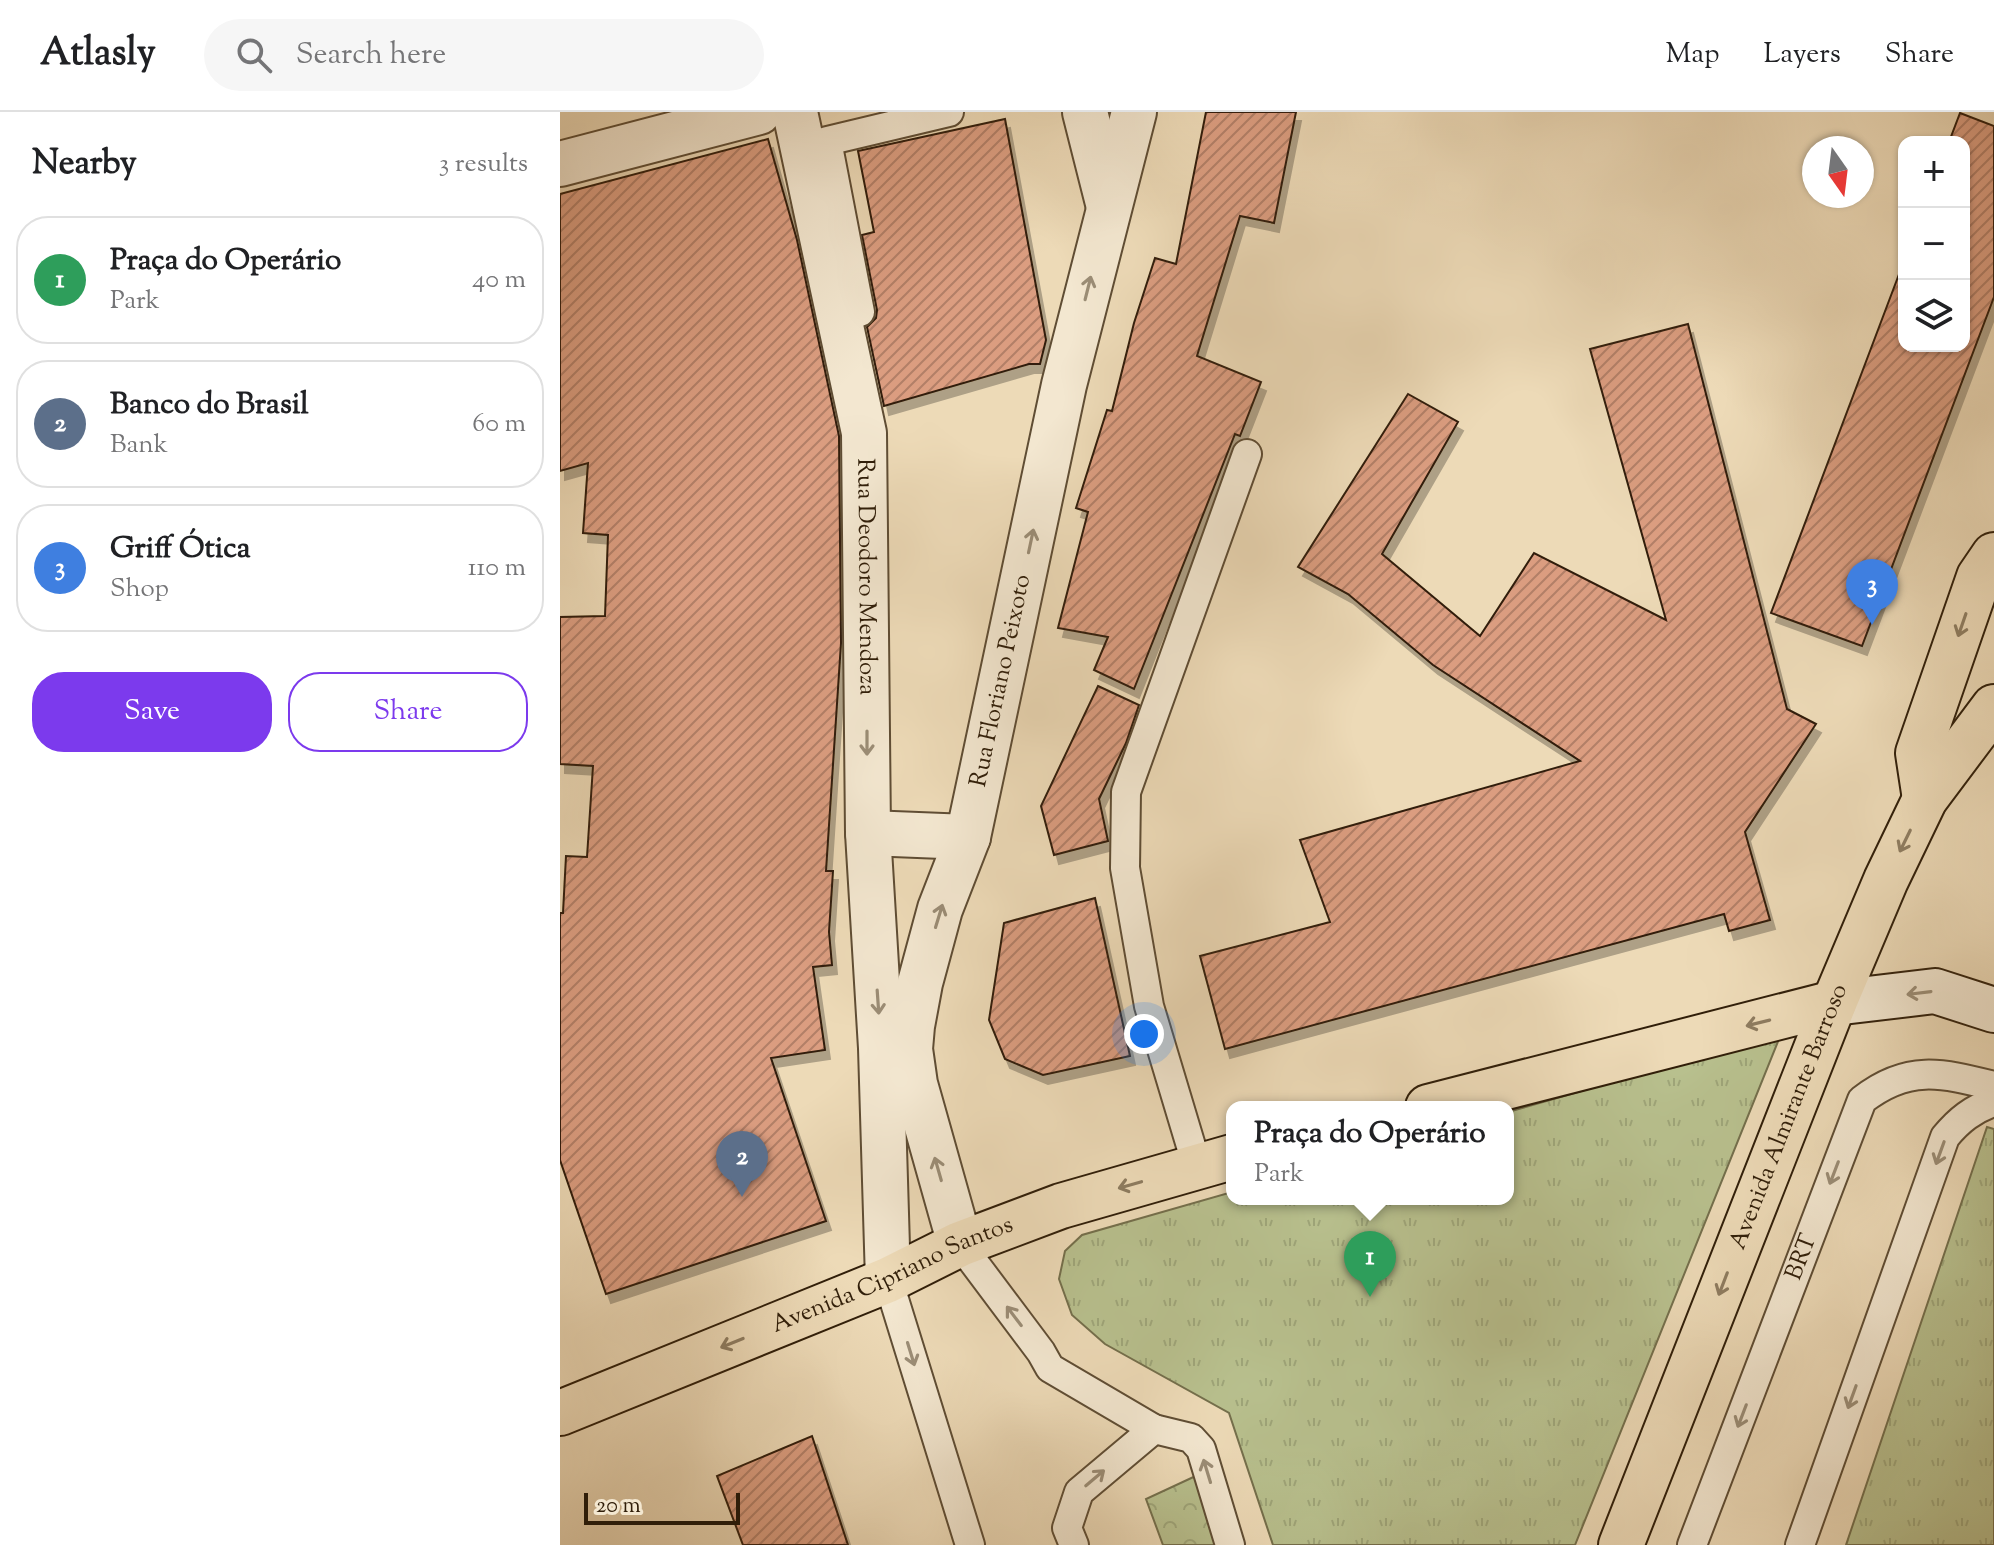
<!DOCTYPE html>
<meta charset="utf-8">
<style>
body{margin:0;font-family:"Sorts Mill Goudy",serif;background:#f6f6f6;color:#202124}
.controls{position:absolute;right:24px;top:24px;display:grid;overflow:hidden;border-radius:16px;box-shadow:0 2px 6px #0004}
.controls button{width:72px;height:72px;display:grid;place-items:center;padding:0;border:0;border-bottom:2px solid #e0e0e0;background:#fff;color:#202124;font:40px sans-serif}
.compass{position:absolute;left:1242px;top:24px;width:72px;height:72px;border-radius:50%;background:#fff;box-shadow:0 2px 6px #0004;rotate:166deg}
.scale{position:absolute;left:24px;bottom:20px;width:156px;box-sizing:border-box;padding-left:8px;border:4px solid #301e09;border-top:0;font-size:22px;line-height:28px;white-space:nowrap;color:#301e09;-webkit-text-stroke:6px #f3e7d0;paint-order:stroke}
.you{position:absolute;left:584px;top:922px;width:28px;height:28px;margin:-20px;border:6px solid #fff;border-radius:50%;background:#1a73e8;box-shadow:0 0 0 12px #1a73e833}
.badge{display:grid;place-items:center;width:52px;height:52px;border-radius:50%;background:#7c3aed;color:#fff;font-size:26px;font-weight:700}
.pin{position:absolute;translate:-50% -66px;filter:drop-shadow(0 2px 4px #0008)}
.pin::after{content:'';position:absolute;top:42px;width:28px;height:24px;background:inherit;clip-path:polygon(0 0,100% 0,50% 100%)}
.popup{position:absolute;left:666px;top:989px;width:288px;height:104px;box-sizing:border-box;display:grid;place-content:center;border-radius:16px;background:#fff;filter:drop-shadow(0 2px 6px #0005);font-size:26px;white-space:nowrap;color:#757577}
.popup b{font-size:30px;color:#202124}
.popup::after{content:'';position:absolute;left:50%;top:100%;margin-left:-16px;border:16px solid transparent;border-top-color:#fff}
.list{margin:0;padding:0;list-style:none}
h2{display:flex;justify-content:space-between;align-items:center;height:104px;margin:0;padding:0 32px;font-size:34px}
h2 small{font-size:26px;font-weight:400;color:#757577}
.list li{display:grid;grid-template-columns:52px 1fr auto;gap:24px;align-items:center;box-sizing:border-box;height:128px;margin:0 16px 16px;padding:0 16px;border:2px solid #e0e0e0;border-radius:32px}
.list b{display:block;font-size:30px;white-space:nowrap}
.list p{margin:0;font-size:26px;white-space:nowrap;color:#757577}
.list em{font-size:26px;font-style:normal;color:#757577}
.actions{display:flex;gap:16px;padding:24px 32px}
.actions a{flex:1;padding:18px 0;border:2px solid #7c3aed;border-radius:32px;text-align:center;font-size:28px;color:#7c3aed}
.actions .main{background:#7c3aed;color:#fff}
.icon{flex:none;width:44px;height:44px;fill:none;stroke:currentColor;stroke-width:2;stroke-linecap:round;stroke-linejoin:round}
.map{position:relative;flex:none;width:1434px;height:1433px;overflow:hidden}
header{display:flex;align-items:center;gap:48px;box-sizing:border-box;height:112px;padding:0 40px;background:#fff;border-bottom:2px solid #e0e0e0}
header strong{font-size:38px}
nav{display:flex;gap:44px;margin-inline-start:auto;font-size:28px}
.search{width:560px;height:72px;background:#f6f6f6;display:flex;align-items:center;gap:20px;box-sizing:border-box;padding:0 28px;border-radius:44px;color:#757577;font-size:30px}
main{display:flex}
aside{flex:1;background:#fff}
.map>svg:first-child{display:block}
</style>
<header>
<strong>Atlasly</strong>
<div class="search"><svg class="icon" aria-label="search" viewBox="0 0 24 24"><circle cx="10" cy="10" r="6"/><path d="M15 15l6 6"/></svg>Search here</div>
<nav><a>Map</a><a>Layers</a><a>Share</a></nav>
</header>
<main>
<aside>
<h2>Nearby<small>3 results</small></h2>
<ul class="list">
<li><span class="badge" style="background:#2e9e5b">1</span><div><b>Praça do Operário</b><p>Park</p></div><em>40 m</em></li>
<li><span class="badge" style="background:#5c6f8a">2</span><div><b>Banco do Brasil</b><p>Bank</p></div><em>60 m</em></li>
<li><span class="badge" style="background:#3f7fe0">3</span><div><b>Griff Ótica</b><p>Shop</p></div><em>110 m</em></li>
</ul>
<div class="actions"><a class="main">Save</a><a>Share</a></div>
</aside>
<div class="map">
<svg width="1434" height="1433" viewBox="0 0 1434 1433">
<defs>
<pattern id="forest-crowns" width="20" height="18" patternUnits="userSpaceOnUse" patternTransform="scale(2)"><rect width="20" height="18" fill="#b8c08e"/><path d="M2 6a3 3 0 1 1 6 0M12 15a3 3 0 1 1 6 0" fill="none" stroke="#9ea579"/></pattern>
<pattern id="park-tufts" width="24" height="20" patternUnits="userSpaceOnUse" patternTransform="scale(2)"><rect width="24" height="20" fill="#b8c08e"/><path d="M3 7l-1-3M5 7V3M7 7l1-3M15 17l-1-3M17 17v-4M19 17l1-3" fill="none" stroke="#9ea579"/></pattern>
<pattern id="building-hatch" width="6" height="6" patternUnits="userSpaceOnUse" patternTransform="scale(2)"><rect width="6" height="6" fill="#db9d80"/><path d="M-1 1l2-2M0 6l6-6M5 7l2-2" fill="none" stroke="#b27f67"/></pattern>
<filter id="shadow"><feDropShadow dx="5" dy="9" stdDeviation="0" flood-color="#0004"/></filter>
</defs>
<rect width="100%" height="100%" fill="#eddab7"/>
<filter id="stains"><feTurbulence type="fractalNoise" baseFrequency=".0025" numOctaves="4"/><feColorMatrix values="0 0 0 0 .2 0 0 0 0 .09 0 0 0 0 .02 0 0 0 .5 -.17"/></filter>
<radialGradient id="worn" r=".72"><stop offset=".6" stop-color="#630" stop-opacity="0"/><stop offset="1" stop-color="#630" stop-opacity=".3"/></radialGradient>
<path fill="url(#forest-crowns)" stroke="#746f4c" stroke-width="2" d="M640,1362l23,71h-60l-17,-46z"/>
<path fill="url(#park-tufts)" stroke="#746f4c" stroke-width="2" d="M1221,922l-206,511h-302l-44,-132 -124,-69 -33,-29 -13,-36 6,-28 17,-16 150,-43v7h276v-87z
M1427,1015l7,2v416h-148z"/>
<path fill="url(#building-hatch)" stroke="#301e09" stroke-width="2" filter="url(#shadow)" d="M646,0h90l-22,111 -34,-7 -43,140 64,26 -21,54 -5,-2 -101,255 -40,-19 14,-33 -50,-9 30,-116 -12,-4 31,-98 5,1 22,-88 21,-65 21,6z
M1400,1l34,13v171l-132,349 -91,-33 133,-352v85h60v-204h-15z
M445,7l41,221 -6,24h-11l-145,42 -17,-79 9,-9 1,-8 -15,-75 12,-3 -16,-81z
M208,27l29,101 42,196 2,207 -15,228h7l-4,61 3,33 -19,2 12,83 -54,8 55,163 -220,73 -46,-134v-247h3l3,-57 21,1 6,-91 -33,-2v-147l45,-1 3,-81 -25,-2 5,-70 -28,8v-277z
M1128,212l99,385 29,15 -71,108 25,88 -41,11 -5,-17 -499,135 -25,-93 130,-34 -30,-82 280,-79 -147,-96 -85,-71 -50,-27 110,-173 50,28 -76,132 98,82 54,-83 132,67 -76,-271z
M538,574l41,19 -13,38 -27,56 9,42 -54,14 -13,-49z
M535,786l35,158 -87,19 -38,-16 -16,-39 15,-97z
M252,1324l36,109h-105l-26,-69z"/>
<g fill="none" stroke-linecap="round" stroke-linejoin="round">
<g stroke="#5f4d34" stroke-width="32">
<g id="lane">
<path d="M300,200l-33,-171 122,-29"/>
<path d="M637,1054l-48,-160 -24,-138 1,-76 121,-338"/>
<path d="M400,1132l81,108 9,16 104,61 37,9 10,11 29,96"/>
<path d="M328,1168l82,265"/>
<path d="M514,1433l-7,-17 12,-36 75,-63"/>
<path id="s1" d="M1132,1433l170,-445c46,-36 80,-27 132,-14"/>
<path d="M1240,1433l145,-408c14,-17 28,-28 49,-35"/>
</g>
</g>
<g stroke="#5f4d34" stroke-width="48">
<g id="street">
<path id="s2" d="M235,0l69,321 4,400 13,215 7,232"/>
<path d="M525,0l23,91"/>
<path d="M0,52l199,-52"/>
<path d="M308,721l100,4"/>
<path id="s3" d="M400,1132l-45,-160 -5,-35 2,-23 8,-43 20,-74 28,-72 96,-452 70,-273"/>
</g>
</g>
<g stroke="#301e09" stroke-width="48">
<path id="secondary" d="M1274,891l101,-12 59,19"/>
</g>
<g stroke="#301e09" stroke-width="48">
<g id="primary">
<path d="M1365,687l-7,-46 61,-176 15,-22"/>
<path d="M868,995l406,-104"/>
<path id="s4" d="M0,1301l328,-133 72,-36 101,-38 171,-49"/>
<path id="s5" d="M1061,1433l213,-542 52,-123 39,-81 69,-92"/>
</g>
</g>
<use href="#lane" stroke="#f3e7d0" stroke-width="28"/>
<use href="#street" stroke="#f3e7d0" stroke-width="44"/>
<use href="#secondary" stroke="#f3e7d0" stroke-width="44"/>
<use href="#primary" stroke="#eddab7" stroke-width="44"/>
</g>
<defs><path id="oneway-shaft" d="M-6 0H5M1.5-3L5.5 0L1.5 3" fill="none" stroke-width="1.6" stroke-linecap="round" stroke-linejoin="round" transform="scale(2)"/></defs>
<g stroke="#9b8d76">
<use href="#oneway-shaft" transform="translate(528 176) rotate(-76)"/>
<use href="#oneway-shaft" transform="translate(471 429) rotate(-78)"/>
<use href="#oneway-shaft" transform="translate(307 631) rotate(90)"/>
<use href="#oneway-shaft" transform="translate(379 804) rotate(-73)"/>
<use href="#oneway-shaft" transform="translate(1359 881) rotate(173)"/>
<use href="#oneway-shaft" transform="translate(318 890) rotate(86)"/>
<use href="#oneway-shaft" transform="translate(1380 1041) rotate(110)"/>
<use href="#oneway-shaft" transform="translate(378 1057) rotate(-106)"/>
<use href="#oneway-shaft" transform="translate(1274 1061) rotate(111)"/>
<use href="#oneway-shaft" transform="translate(454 1204) rotate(-127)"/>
<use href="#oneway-shaft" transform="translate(351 1242) rotate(73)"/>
<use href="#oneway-shaft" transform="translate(1292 1285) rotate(110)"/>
<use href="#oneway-shaft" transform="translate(1182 1304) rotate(111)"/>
<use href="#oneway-shaft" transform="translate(647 1359) rotate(-107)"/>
<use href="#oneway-shaft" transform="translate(535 1366) rotate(-40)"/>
</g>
<g stroke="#8e7c60">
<use href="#oneway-shaft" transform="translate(1402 513) rotate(109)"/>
<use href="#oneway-shaft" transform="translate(1345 729) rotate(116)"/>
<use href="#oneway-shaft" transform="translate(1198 911) rotate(166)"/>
<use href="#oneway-shaft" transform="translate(570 1073) rotate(164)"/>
<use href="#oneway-shaft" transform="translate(1163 1172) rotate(111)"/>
<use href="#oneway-shaft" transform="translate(172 1231) rotate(158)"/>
</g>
<g text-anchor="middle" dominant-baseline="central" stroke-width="6" stroke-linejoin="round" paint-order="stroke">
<g font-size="24" fill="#301e09" stroke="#f3e7d0">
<text stroke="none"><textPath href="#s2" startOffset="472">Rua Deodoro Mendoza</textPath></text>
<text stroke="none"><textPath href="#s3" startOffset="582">Rua Floriano Peixoto</textPath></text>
<text stroke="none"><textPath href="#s5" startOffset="460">Avenida Almirante Barroso</textPath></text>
<text stroke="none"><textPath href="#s1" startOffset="308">BRT</textPath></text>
<text stroke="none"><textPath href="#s4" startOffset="360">Avenida Cipriano Santos</textPath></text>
</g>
</g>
<rect width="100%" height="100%" filter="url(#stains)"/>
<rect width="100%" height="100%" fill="url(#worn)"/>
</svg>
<div class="controls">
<button>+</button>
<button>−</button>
<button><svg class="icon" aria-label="layers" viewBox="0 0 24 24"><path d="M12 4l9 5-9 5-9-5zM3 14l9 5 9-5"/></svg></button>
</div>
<svg class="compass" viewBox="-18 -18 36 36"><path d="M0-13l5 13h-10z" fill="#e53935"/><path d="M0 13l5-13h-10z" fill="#757577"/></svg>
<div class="scale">20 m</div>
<div class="you"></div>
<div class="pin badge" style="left:810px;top:1185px;background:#2e9e5b">1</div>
<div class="popup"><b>Praça do Operário</b>Park</div>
<div class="pin badge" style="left:182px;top:1085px;background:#5c6f8a">2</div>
<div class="pin badge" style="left:1312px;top:513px;background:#3f7fe0">3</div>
</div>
</main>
